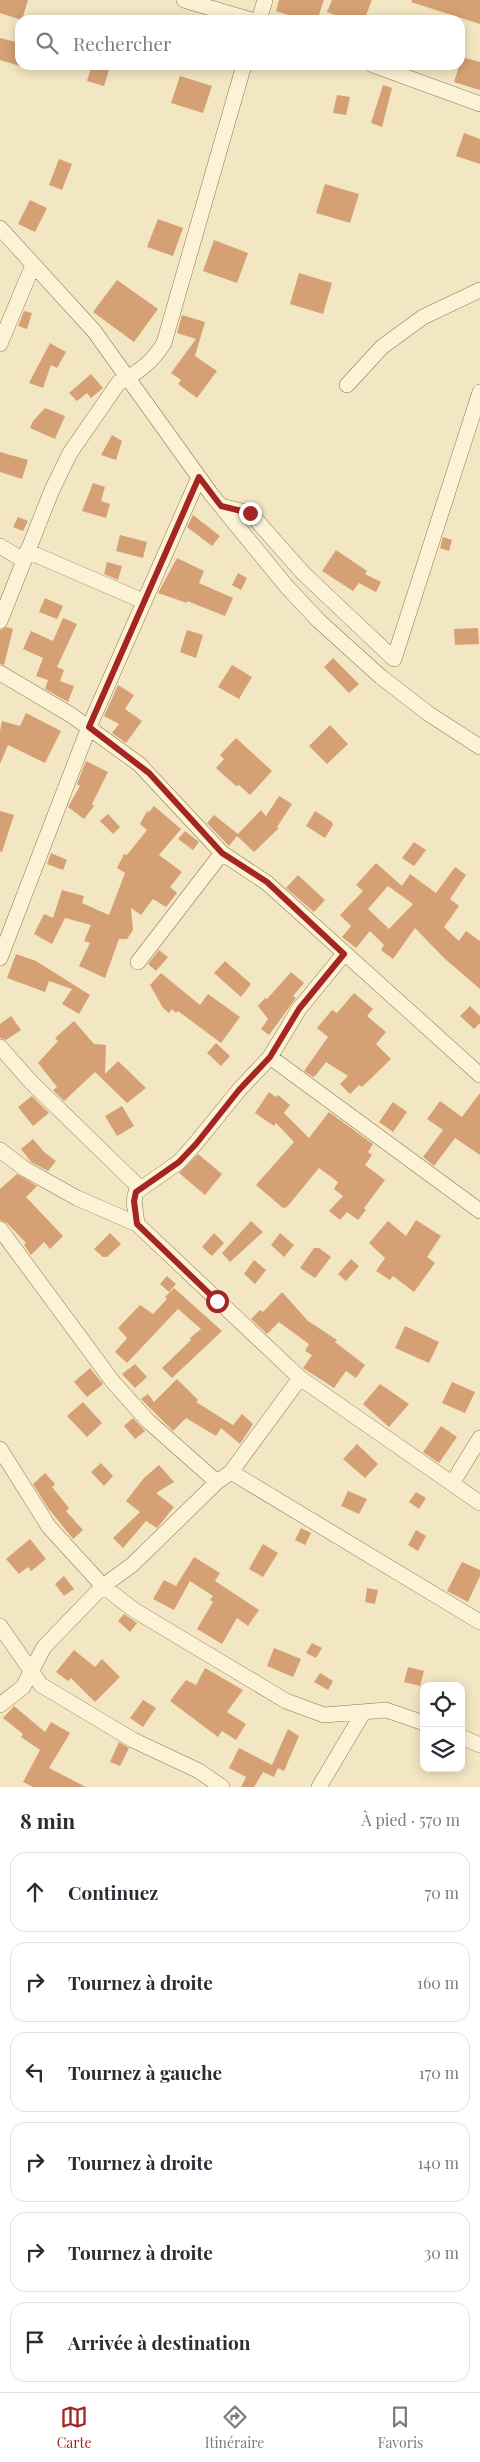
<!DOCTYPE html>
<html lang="fr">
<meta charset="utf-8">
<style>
body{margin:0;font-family:"Playfair Display",serif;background:#f7f7f7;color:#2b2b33}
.controls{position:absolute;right:15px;bottom:15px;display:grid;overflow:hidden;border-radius:10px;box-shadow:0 2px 12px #0003}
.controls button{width:45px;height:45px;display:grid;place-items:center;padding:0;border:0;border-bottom:1px solid #e1e1e2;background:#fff;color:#2b2b33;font:25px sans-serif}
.stop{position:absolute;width:15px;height:15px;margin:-11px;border:4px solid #a52520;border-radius:50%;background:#fff}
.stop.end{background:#a52520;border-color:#fff;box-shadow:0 1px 5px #0008}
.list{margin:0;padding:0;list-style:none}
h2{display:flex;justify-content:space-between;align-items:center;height:65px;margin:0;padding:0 20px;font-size:21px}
h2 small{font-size:16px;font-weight:400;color:#7c7c81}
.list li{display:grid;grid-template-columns:32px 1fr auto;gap:15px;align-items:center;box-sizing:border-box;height:80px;margin:0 10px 10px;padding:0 10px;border:1px solid #e1e1e2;border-radius:15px}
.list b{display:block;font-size:19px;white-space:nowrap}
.list em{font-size:16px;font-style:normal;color:#7c7c81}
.icon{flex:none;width:28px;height:28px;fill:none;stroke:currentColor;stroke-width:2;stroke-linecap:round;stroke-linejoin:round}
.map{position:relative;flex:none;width:480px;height:1787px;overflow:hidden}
.search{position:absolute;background:#fff;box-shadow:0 2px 12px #0003;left:15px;right:15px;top:15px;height:55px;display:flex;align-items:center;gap:12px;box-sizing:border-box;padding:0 18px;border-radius:15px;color:#7c7c81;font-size:19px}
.sheet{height:605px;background:#fff}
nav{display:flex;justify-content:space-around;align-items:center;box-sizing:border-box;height:70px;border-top:1px solid #e1e1e2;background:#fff;font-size:14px;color:#7c7c81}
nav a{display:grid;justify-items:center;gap:2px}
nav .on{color:#a52520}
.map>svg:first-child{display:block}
</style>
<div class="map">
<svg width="480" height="1787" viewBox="0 0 480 1787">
<rect width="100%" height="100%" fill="#f3e6c3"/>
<path fill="#d5a174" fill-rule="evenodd" d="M0,0h28l-6,20 -22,-7z
M279,0h45l-7,20h-14l-27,-9z
M332,0h40l-8,20h-16l-21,-8z
M412,0h68v24l-69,-22z
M0,38l20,5v23l-20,-6z
M462,57l18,5v28l-26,-8z
M92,65l17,5 -5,16 -17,-5z
M180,76l32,10 -9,27 -32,-10z
M383,85l9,3 -10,39 -11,-4z
M337,95l13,2 -4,18 -13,-2z
M464,133l16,6v25l-24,-8z
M59,159l13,5 -10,26 -13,-5z
M325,184l34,10 -9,29 -34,-10z
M30,200l17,8 -12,24 -17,-8z
M158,219l25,9 -10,28 -26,-9z
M214,240l34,13 -11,30 -34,-12z
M299,273l33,10 -9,31 -33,-10z
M117,280l41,29 -24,33 -41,-30z
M24,311l8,2 -5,16 -9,-3z
M182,315l23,7 -10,34 22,15 -20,27 -19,-14 3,-4 -10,-7 25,-34 -19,-6z
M50,343l16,9 -9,16 -6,-3 -8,23 -14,-5z
M91,374l12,14 -12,10 -4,-5 -10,8 -8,-8z
M45,408l20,8 -10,23 -25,-11 3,-7z
M112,435l10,6 -6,19 -15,-5z
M0,452l28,8 -6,19 -22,-7z
M93,483l12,4 -4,14 9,3 -4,14 -24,-7z
M193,515l27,21 -8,10 -25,-19z
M18,517l10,4 -5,10 -10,-4z
M120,535l27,7 -4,16 -27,-7z
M443,537l9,3 -3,11 -9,-3z
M336,550l31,21 -2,3 16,8 -5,10 -17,-9 -6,8 -31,-20z
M177,558l27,13 -5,12 34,15 -8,18 -38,-15v2l-29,-10z
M107,562l15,4 -4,14 -14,-6z
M238,573l9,5 -6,12 -9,-5z
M45,598l18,8 -6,13 -18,-7z
M63,618l14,6 -20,43 7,3 -4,11 14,5 -6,16 -23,-13 3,-9 -12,-4 7,-18 -20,-9 8,-18 22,10z
M7,627l6,2 -9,36 -4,-1v-34z
M478,628l1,16 -24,1 -1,-16z
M187,630l16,5 -7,23 -16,-6z
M333,658l26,26 -10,9 -25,-26z
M232,665l20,12 -13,22 -21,-12z
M118,685l16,10 -9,14 17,12 -16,22 -14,-10 7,-9 -15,-8z
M26,713l35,18 -16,32 -37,-18 -8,19v-33l2,-10 18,5z
M330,725l18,19 -21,20 -18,-18z
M236,738l36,33 -22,24 -11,-10 -3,1 -20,-18 8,-9 -4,-4z
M86,761l22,11 -16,32 2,2 -10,13 -16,-12 12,-21 -3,-2z
M279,796l13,8 -15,23 2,1 -25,24 -17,-16 -8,10 -22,-23 7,-8 24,19 23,-24 5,6z
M154,806l27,23 -22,26 23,17 -12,15 7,6 -11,14 -13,-8 -12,16 -10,-7 2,22 -6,9h-8l-14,39 -26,-12 11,-23 -6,-2 7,-16 -26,-7 -13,26 -18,-10 10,-20 9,4 9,-28 22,6 -2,7 27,12 16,-42 -8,-5 7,-14 3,1 20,-25 -7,-6 7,-13 2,1z
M0,811l14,4 -12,37 -2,-1z
M315,811l17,11 1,3 -8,13 -19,-12z
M108,814l12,13 -7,7 -13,-13z
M185,831l14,11 -6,8 -15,-11z
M414,842l12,8 -12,16 -12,-8z
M51,853l16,7 -4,10 -16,-6z
M376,863l26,23 8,-12 26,19 19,-26 11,8 -16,24 9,7 -15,21 15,14 7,-10 14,10v48l-36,-31 -29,-30 -22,31 -12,-9 3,-5 -14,-14 -14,17 -14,-11 9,-11 -11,-11 23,-24 -7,-6zM388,886l25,18 -24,25 -21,-20z
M298,875l27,25 -11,12 -28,-24z
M159,950l9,7 -12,14 -8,-7z
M16,954l20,7 54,34 -11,19 -17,-10 10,-15 -23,-8 -4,11 -38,-14z
M225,961l26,23 -10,13 -27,-24z
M291,972l13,11 -11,13 3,2 -27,37 -8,-6 7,-10 -10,-13 7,-8 2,1z
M161,973l39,32 8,-11 32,23 -19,26 -43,-32 -2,2 -4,-4 -3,4 -6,-5 -13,-23z
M354,993l19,16 -6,7 19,16 -10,12 15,15 -29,28 -3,-2 -9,9 -10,-10 8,-8 -22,-14 -11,14 -2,1 -9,-6 24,-34 -11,-9 15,-18 5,3z
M470,1006l10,10v7l-6,6 -14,-13z
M11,1016l10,14 -15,10 -6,-2v-14z
M74,1021l20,23 12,1 -1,29 13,-13 28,27 -19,15 -32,-31 -31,29 -11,-11 4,-3 -19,-24 20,-22 -3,-3z
M216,1043l14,13 -9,10 -14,-13z
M269,1092l7,5 2,-2 12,10 -6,8 25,25 20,-26 44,32 -5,8 4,3 -7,10 20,15 -21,28 2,2 -8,10 -11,-8 -7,8 -11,-9 14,-15 -9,-7 4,-7 -19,-14 -32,39 -4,1 -27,-23 38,-43 -18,-19 -2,3 -19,-13z
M480,1093v62l-25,-17 -21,28 -11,-9 20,-27 -16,-11 13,-18 22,16z
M32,1096l17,17 -16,13 -15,-19z
M393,1102l14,10 -14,20 -14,-10z
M122,1106l12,20 -17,10 -12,-20z
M33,1139l11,13 12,9 -8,10 -17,-9 -10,-13z
M198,1154l24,20 -17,21 -26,-22z
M17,1174l20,12 -11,11 37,39 -13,13 -6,-7 -13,13 -7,-10 2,-2 -19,-20 -7,-3v-31z
M416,1220l25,16 -14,21 8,6 -21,29 -21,-16 -3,4 -14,-9 9,-13 -16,-15 19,-22 18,15z
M251,1221l12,11 -33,30 -8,-9z
M110,1233l11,11 -14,13h-4l-9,-8z
M214,1233l10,10 -12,13 -10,-9z
M280,1233l14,12 -10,12 -13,-12z
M314,1248h5l12,9 -16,21 -15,-10z
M351,1259l8,7 -13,15 -8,-7z
M254,1260l12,10 -11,14 -11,-10z
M167,1276l9,8 -7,8 -9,-8z
M174,1288l48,43 -50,47 -10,-10 29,-28 -1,-2 11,-9 -23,-20 -51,54 -12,-11 12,-14 -9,-10 22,-23 13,9 14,-15 -2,-2z
M282,1292l26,29 29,19 -2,2 30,23 -9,13 -10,-7 -12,17 -31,-20 9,-13 -7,-4 4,-7 -30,-22 -12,12 -16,-15 9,-9 3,2z
M405,1326l34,16 -10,21 -34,-15z
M135,1364l12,13 -12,11 -13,-14z
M90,1368l13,16 -16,13 -13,-15z
M177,1379l21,21 -2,2 37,23 9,-11 11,10 -13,20 -19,-16 -5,8 -30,-18 -13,13 -32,-32 7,-5 6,8z
M452,1382l23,10 -10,21 -23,-10z
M380,1384l29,20 -20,23 -26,-23z
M83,1402l19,21 -15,14 -20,-21z
M133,1418l12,13 -10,8 -11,-13z
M441,1426l16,11 -18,26 -16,-11z
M357,1444l21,20 -13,14 -22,-19z
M101,1463l12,13 -9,10 -13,-14z
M159,1465l15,17 -18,11 18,14 -17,21 -11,-7 -23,27 -10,-10 27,-26 -14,-11 18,-23z
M45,1473l10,11 -3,3 17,21 -3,3 17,19 -10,9 -25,-31 -15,-24z
M348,1491l19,8 -8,15 -18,-8z
M416,1492l10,6 -7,11 -10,-7z
M301,1528l10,5 -6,12 -10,-5z
M416,1530l10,6 -8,15 -10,-6z
M30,1539l16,20 -15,12 -3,-4 -9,7 -13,-15z
M263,1544l15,9 -15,24 -14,-8z
M194,1557l26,16 -5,8 44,29 -11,16 -11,-8 -15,26 -25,-15 16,-27 -3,-2 3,-4 -23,-15 -16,29 -21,-11 11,-19 12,6z
M462,1562l18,8v6l-12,26 -21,-11z
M64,1576l10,13 -10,7 -9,-12z
M367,1588l11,2 -3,14 -10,-2z
M124,1614l13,9 -7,9 -12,-11z
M312,1643l10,5 -6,10 -10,-5z
M274,1648l27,11 -8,18 -26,-11z
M74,1650l21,17 7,-8 18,18 -25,25 -24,-24 -3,3 -12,-9z
M408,1667l16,4 -4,15 -16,-4z
M205,1668l38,22 -16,22 19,12 -10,16 -14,-9 -4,6 -48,-36 16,-21 10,5z
M320,1673l13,8 -5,9 -14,-8z
M143,1700l13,8 -13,19 -13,-9z
M14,1706l31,26 6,-10 19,11 -21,35 37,19h-53l-10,-5 17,-32 -19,-13 2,-3 -20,-16z
M288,1729l11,7 -15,35 -6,-3 -4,9 -11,-5 -9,15h-13l5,-10 -17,-9 10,-20 33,17z
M119,1742l10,6 -9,18 -10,-4z"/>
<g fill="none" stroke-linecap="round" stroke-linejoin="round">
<g stroke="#8f7757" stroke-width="16">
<path id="minor" d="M184,0l67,20
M259,20l6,-20
M373,65l107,39
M0,228l94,103 117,163 76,93 32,34 62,56 48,37 51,33
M0,344l33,-79
M347,385l35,-38 41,-30 57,-27
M221,506l29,7 53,60 91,86 86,-267
M0,546l23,14
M27,551l116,50
M0,621l52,-131 18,-37 49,-71c18,-8 35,-22 45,-39l80,-278
M0,673l71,42 68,49 83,89 45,30 213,192
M0,958l89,-231 110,-250
M138,962l84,-109
M0,1047l31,35 109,106
M270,1057l210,154
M0,1150l25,19 52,29 60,26 163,154 180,125
M137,1224l-3,-23 2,-9 43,-30 17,-19 43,-53 31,-33 29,-48 45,-55
M0,1229l113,153 35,39 69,61
M0,1449l49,78 54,59 31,24 152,91 38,14 62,-5 38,13
M231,1472l249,150
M453,1482l27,-44
M0,1626l41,59 92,55 66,31 23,16
M0,1705l23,-18 21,-40 59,-61 29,-21 85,-83 14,-10 69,-94
M461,1737l19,8
M319,1787l44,-74"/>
</g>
<use href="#minor" stroke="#fcf3d7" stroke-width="15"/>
</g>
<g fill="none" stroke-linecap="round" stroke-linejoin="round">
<path stroke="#a52520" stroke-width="6" d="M217,1301l-80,-77 -3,-23 2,-9 43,-30 17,-18 43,-54 31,-33 29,-48 45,-55 -77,-72 -45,-29 -73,-80 -60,-46 110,-250 22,29 29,7"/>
</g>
</svg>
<div class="controls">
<button><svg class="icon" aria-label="locate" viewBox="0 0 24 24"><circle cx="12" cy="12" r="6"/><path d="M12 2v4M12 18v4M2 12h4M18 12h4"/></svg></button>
<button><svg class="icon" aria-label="layers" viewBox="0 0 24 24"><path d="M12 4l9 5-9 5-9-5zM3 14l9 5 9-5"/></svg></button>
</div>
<div class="stop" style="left:217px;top:1301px"></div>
<div class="stop end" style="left:250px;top:513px"></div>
<div class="search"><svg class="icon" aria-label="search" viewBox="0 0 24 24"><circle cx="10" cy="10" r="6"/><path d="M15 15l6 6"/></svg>Rechercher</div>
</div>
<section class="sheet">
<h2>8 min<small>À pied · 570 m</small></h2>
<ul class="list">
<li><svg class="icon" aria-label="ahead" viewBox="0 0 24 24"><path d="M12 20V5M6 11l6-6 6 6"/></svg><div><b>Continuez</b></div><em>70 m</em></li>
<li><svg class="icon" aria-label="right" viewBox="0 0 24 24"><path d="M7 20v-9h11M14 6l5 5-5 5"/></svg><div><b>Tournez à droite</b></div><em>160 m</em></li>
<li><svg class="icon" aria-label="left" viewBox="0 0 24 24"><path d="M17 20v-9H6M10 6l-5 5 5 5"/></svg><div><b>Tournez à gauche</b></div><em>170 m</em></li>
<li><svg class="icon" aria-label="right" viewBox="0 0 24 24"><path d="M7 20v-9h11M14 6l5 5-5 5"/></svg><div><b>Tournez à droite</b></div><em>140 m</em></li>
<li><svg class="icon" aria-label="right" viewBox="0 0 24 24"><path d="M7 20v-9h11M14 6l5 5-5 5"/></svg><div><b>Tournez à droite</b></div><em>30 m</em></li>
<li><svg class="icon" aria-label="arrive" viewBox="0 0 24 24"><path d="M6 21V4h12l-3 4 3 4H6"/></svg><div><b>Arrivée à destination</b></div></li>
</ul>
</section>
<nav>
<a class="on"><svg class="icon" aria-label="map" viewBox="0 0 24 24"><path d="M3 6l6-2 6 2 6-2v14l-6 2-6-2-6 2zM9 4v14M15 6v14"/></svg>Carte</a>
<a><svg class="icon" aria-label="directions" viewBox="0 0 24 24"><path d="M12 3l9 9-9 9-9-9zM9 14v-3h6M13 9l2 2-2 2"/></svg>Itinéraire</a>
<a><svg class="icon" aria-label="saved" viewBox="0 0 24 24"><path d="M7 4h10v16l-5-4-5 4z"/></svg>Favoris</a>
</nav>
